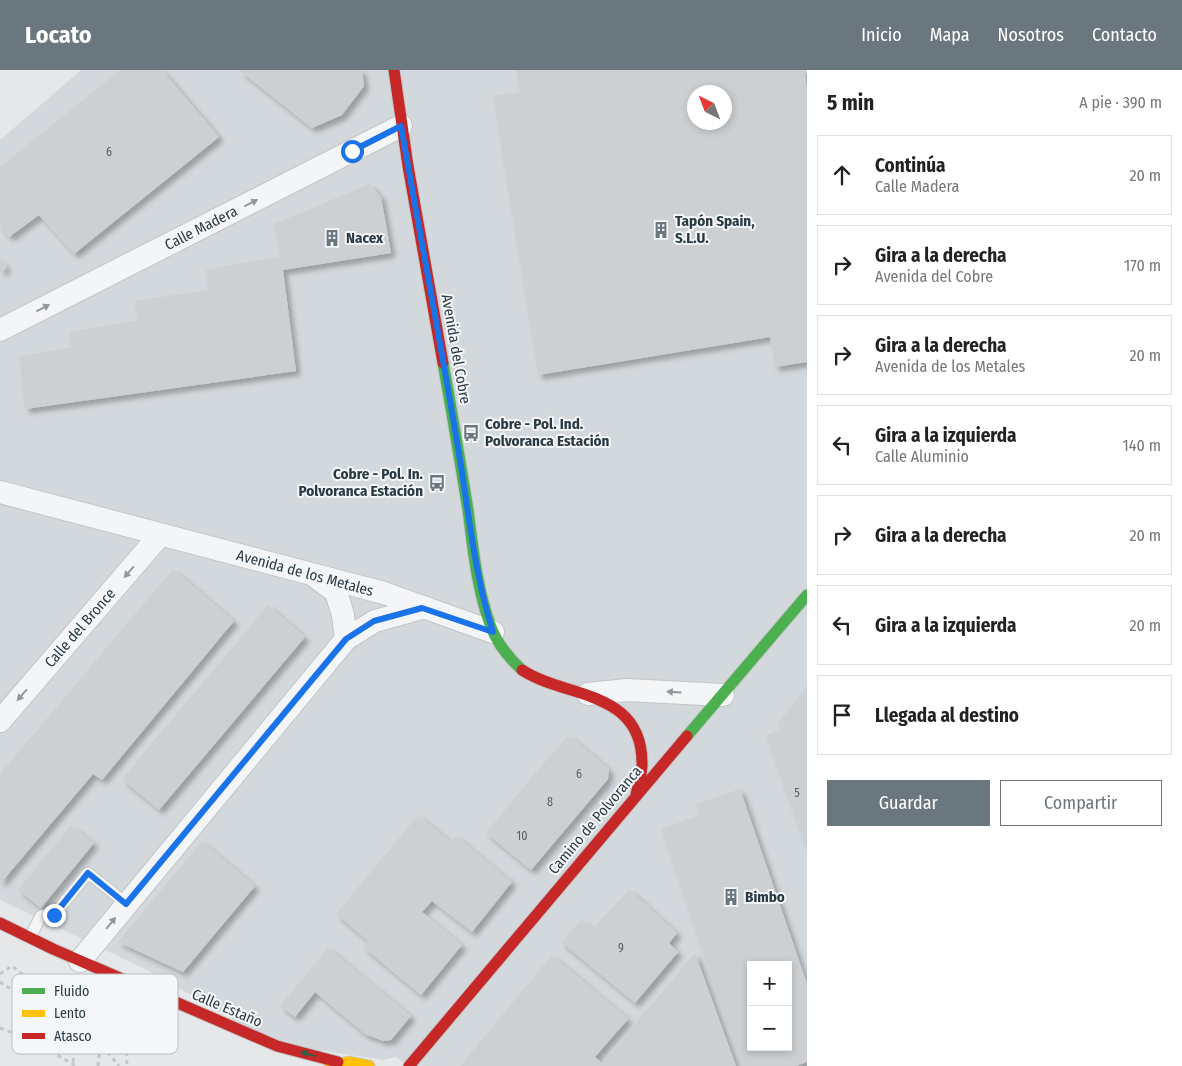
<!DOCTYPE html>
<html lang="es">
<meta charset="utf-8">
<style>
body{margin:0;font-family:"Fira Sans Condensed",sans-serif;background:#f6f6f6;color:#222}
.controls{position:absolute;right:15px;bottom:15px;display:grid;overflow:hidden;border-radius:0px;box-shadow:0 2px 8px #0003}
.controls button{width:45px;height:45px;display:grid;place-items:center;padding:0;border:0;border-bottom:1px solid #e0e0e0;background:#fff;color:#222;font:25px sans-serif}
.compass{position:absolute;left:687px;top:15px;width:45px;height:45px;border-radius:50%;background:#fff;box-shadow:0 2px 8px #0003;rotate:318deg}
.stop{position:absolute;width:15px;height:15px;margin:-11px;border:4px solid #1a73e8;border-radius:50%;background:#fff}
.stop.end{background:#1a73e8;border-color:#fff;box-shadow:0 1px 5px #0008}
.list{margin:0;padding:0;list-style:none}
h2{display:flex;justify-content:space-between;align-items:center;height:65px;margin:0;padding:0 20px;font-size:21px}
h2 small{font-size:16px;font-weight:400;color:#767676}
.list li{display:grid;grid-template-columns:32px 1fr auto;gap:15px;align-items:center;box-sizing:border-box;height:80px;margin:0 10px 10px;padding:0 10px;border:1px solid #e0e0e0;border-radius:0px}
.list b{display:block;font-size:19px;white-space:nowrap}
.list p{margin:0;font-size:16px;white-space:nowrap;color:#767676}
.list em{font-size:16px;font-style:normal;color:#767676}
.actions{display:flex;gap:10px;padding:15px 20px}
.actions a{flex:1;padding:11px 0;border:1px solid #6b777e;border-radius:0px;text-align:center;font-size:18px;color:#6b777e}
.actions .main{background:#6b777e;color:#fff}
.icon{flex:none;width:28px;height:28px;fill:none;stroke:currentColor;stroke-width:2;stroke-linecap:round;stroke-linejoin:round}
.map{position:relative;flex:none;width:807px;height:996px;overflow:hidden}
header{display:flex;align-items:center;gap:30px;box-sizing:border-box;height:70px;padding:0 25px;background:#6b777e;color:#fff}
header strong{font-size:24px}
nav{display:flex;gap:28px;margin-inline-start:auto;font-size:18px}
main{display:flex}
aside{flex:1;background:#fff}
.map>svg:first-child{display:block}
</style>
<header>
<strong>Locato</strong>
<nav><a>Inicio</a><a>Mapa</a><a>Nosotros</a><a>Contacto</a></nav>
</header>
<main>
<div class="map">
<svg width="807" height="996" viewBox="0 0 807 996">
<defs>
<filter id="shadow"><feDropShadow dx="4.5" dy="4.5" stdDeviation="2.5" flood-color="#0004"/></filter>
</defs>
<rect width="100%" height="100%" fill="#e5e7e9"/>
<path fill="#d3d8dc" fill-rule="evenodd" d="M81,0h726v996h-399l-12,-9 -13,3 -108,-17 -132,-75 -143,-68v-760zM694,22h30v30h-30zM751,895h37v82h-37z"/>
<path fill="#cdd0d2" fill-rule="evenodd" filter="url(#shadow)" d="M120,0h42l57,67 -145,117 -35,-39 -30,22 -9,-11v-59z
M239,0h123l2,16 -22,29 -30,13z
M516,0h288l3,18v274l-32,5 -5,-30 -232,38 -45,-279 27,-4zM694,22h30v30h-30z
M370,114l11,13 10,56 -108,17 13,101 -271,38 -6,-52 52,-10 -2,-15 68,-12 -2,-19 73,-11 -2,-20 74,-14 -6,-32z
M0,189l7,8 -7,6z
M173,499l61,52 -132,159 -9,-6 -93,110v-110z
M268,535l37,32 -146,173 -37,-31z
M807,616v165l-41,-116 14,-5 -2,-7z
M569,665l40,34 -1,10 -77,91 -45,-37 55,-67z
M740,719l67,195v78l-11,4h-54l-81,-237 39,-14 -4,-11zM751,895h37v82h-37z
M418,745l33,27 5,-6 56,46 -40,50 -40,-31 -10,11 40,33 -41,50 -58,-48 5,-6 -32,-27z
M71,755l23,18 -53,65 -23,-18z
M202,771l53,45 -72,86 -65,-30z
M629,819l48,44 -8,10 9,9 -43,51 -74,-61 20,-22 12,9z
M328,878l83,68 -20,24 -8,1 -18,-7 -50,-42 -20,25 -15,-11z
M695,883l41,113h-276l92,-111 76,64 -33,38 7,6z"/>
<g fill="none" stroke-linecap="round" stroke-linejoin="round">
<g stroke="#c3c5c7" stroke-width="13">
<path id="lane" d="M30,867l11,-21 13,-1 34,-42 39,31"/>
</g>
<g stroke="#c3c5c7" stroke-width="24">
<path id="street" d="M0,260l401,-204
M0,422l384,101 109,39
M317,508l19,14 7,23 3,24
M588,624l39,-4 96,5
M0,651l160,-186
M80,891l266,-322 29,-18 47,-13"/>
</g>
<g stroke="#c3c5c7" stroke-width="13">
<path id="fast" d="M443,293c9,49 17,98 25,147 5,39 9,80 23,117 6,16 18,31 31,43
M687,666l120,-141"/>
</g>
<g stroke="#c3c5c7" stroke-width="13">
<path id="slow" d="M330,996l19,-4 20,4"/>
</g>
<g stroke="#c3c5c7" stroke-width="13">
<path id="jam" d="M394,0l14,96 35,197
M522,600c14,9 30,14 46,19 41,12 75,26 74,76 0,10 -4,20 -6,30
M0,853l53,26 224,97 61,16
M409,996l278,-330"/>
</g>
<path stroke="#c3c6c8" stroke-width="3" stroke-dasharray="4 4" stroke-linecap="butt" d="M0,904l12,-8 68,52 39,48
M0,912l55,36 19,25 -1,23
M124,934l3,62
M0,958l32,12 44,26
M98,996l4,-37 12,-28"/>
<use href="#lane" stroke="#f4f5f6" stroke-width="11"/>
<use href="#street" stroke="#f4f5f6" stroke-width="22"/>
<use href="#fast" stroke="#4caf50" stroke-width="11"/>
<use href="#slow" stroke="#ffc107" stroke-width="11"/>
<use href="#jam" stroke="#c62828" stroke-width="11"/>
</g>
<defs><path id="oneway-solid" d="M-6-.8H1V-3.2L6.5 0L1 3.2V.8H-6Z" transform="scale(1.25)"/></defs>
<g fill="#8f989d">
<use href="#oneway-solid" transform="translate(251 133) rotate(-27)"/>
<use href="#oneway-solid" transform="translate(43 238) rotate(-27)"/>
<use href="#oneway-solid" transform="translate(129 502) rotate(131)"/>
<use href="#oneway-solid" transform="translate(674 622) rotate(-177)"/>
<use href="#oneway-solid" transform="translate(22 625) rotate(131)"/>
<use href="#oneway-solid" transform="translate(111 853) rotate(-51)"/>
</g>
<use fill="#345d48" href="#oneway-solid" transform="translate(308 984) rotate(-165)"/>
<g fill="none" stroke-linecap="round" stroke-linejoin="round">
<path stroke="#1a73e8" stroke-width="6" d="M54,845l34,-42 38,31 220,-265 28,-18 48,-13 71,24c-19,-59 -24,-119 -34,-178 -18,-110 -39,-219 -58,-328l-49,25"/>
</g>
<defs>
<g id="building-bare" transform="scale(1.35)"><path d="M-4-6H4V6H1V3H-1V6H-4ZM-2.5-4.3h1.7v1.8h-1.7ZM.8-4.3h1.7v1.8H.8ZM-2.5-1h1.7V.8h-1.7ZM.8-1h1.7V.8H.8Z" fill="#6b777e" stroke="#f3f7f9" stroke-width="2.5" paint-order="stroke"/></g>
<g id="bus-bare" transform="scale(1.35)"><path d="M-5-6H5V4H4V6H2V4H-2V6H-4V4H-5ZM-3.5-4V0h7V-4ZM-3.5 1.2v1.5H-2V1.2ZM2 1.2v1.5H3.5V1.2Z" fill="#6b777e" stroke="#f3f7f9" stroke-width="2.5" paint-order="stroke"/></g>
</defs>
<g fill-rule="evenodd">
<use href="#building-bare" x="661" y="160"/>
<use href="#building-bare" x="332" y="168"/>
<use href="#bus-bare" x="471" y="363"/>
<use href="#bus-bare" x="437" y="413"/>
<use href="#building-bare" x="731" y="827"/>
</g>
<g text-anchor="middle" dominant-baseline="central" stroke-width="4" stroke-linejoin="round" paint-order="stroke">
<g font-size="12" fill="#546068">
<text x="109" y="82">6</text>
<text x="579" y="704">6</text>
<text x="797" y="723">5</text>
<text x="550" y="732">8</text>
<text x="522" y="766">10</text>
<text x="621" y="878">9</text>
</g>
<g font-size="15" font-weight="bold" fill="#2a3a44" stroke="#f3f7f9" text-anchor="start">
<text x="675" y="151">Tapón Spain,<tspan x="675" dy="17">S.L.U.</tspan></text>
<text x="346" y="168">Nacex</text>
<text x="485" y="354">Cobre - Pol. Ind.<tspan x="485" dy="17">Polvoranca Estación</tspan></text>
<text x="423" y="404" text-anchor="end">Cobre - Pol. In.<tspan x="423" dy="17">Polvoranca Estación</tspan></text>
<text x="745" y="827">Bimbo</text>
</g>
<g font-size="15" fill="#2a3a44" stroke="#f3f7f9">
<text transform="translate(201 158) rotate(-27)">Calle Madera</text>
<text transform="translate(456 279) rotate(80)">Avenida del Cobre</text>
<text transform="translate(305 503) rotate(15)">Avenida de los Metales</text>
<text transform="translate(80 558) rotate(-49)">Calle del Bronce</text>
<text transform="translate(595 750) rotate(-50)">Camino de Polvoranca</text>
<text transform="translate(227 938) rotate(23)">Calle Estaño</text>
</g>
</g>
<rect x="12" y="904" width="166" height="80" rx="8" fill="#f3f7f9" stroke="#b7bec3" stroke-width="1"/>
<rect x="22" y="918" width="23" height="6" fill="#4caf50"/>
<rect x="22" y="940" width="23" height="7" fill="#ffc107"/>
<rect x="22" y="963" width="23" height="6" fill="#c62828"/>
<g font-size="14" fill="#2a3a44">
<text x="54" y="926">Fluido</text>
<text x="54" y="948">Lento</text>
<text x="54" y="971">Atasco</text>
</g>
</svg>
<div class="controls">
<button>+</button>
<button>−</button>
</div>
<svg class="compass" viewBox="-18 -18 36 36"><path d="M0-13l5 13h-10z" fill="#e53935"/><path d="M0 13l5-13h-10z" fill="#767676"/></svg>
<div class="stop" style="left:352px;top:81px"></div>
<div class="stop end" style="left:54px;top:845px"></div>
</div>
<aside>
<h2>5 min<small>A pie · 390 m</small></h2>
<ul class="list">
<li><svg class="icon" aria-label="ahead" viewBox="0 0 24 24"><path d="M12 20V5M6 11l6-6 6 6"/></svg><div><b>Continúa</b><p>Calle Madera</p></div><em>20 m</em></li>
<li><svg class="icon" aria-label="right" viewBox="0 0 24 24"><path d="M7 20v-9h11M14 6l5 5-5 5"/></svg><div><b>Gira a la derecha</b><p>Avenida del Cobre</p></div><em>170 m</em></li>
<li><svg class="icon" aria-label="right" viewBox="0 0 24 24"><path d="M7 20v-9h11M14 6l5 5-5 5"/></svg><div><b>Gira a la derecha</b><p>Avenida de los Metales</p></div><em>20 m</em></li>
<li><svg class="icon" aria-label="left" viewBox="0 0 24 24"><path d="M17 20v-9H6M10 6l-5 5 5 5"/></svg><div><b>Gira a la izquierda</b><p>Calle Aluminio</p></div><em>140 m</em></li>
<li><svg class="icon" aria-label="right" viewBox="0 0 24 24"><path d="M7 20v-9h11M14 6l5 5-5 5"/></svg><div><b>Gira a la derecha</b></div><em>20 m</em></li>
<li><svg class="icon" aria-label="left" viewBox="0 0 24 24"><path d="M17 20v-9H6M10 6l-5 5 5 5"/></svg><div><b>Gira a la izquierda</b></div><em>20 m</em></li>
<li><svg class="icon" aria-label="arrive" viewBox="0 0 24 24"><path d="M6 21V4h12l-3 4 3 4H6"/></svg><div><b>Llegada al destino</b></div></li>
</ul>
<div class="actions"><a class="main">Guardar</a><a>Compartir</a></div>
</aside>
</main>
